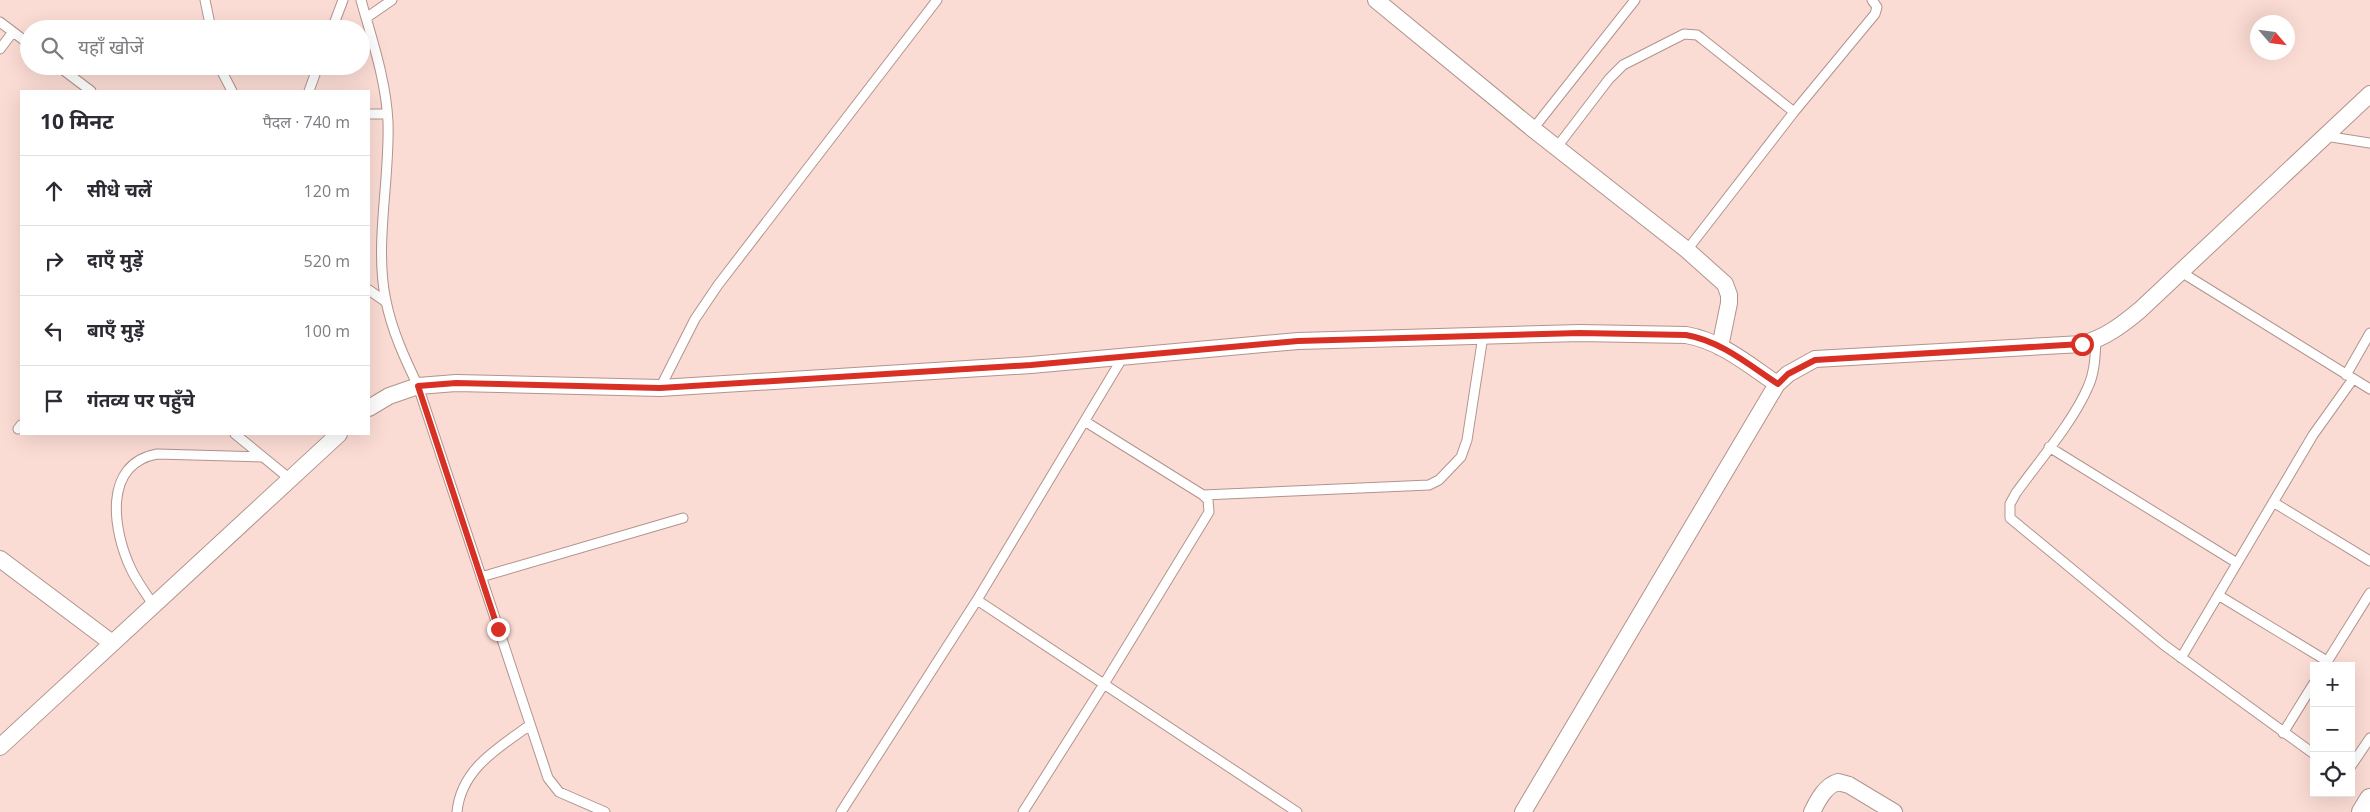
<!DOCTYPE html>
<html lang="hi">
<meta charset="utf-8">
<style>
body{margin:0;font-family:"Open Sans","Noto Sans Devanagari",sans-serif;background:#f7f7f7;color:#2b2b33}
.controls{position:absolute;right:15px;bottom:15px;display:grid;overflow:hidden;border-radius:0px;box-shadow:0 5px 20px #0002}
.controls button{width:45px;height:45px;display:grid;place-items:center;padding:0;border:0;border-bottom:1px solid #e1e1e2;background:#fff;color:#2b2b33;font:25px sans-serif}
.compass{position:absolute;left:2250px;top:15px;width:45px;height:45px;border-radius:50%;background:#fff;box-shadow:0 5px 20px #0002;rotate:118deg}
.stop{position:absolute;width:15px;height:15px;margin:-11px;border:4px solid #d93025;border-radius:50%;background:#fff}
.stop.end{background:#d93025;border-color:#fff;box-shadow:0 1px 5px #0008}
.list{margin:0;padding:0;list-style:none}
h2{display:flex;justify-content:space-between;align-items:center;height:65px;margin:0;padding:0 20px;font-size:21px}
h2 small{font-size:16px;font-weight:400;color:#7c7c81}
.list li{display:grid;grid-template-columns:32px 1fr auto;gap:15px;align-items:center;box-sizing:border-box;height:70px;padding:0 20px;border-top:1px solid #e1e1e2}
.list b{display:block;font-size:19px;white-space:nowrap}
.list em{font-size:16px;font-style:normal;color:#7c7c81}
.icon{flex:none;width:28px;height:28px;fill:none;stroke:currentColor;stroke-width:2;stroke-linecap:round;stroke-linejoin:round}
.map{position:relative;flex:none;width:2370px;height:812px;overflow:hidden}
.search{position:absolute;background:#fff;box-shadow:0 5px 20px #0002;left:20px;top:20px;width:350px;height:55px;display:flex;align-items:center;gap:12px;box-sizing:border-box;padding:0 18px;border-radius:28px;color:#7c7c81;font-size:19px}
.panel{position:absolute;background:#fff;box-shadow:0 5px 20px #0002;left:20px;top:90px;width:350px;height:345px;border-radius:0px}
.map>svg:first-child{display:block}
</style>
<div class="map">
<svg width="2370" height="812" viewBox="0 0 2370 812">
<rect width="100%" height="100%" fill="#fbdcd4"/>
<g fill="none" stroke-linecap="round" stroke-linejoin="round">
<g stroke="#b1948c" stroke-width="11">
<path id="service" d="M205,0l6,29
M361,0c11,40 25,80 27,122 2,58 -14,124 -2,179 6,30 19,58 32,85l130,392 11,14 46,20
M366,18l26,-18
M0,22l29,22
M332,29l11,-29
M0,49l13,-17
M58,66l33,25
M219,66l13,25
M309,91l9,-25
M369,114h18
M1533,129l102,-129
M2325,136l45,7
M1557,147l52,-68 14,-14 61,-31 13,1 4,3 93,74
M1687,250l107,-138 81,-98 2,-7 -5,-7
M2181,272l189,117
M369,290l17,12
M2096,341c-1,15 -1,31 -8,46 -15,35 -49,74 -72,106l-6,11v14l154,127 150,109
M2346,375l24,-42
M660,388l35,-69 23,-34 219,-285
M18,429l3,-4
M235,434l55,45
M2049,447l188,116
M1203,495l226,-10 10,-5 22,-23 6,-17 16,-104
M2273,502l97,59
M481,577l202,-59
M2218,595l109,66
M977,600l320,212
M153,605c-7,-12 -16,-23 -22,-36 -18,-38 -29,-105 26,-115l106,3
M2181,658l132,-223 40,-56
M2325,665l45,-72
M2283,733l31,-50
M2351,766l19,-28
M457,812c4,-43 41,-64 73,-87
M841,812l136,-212 146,-243
M1023,812l81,-128 105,-172 -1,-12 -5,-5 -117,-73"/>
</g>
<g stroke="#b1948c" stroke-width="18">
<path id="minor" d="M1376,0l157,129 154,121 38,34 4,11v8l-9,44
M369,408l20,-12 29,-10 38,-3 204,5 371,-23 267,-24 282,-8 106,2c35,6 63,30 91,49
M0,559l112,84
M0,747l339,-313
M1523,812l254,-428 11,-10 27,-15 267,-15c23,-6 40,-19 58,-34l230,-216
M1812,812c6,-12 13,-26 26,-30l11,3 45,27"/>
</g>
<g stroke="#b1948c" stroke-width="22">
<path id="tertiary" d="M2362,812l8,-13"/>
</g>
<use href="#service" stroke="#fff" stroke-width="9"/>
<use href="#minor" stroke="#fff" stroke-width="16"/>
<use href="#tertiary" stroke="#fff" stroke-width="20"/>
</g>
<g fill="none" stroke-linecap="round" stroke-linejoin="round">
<path stroke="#d93025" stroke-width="6" d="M498,629l-80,-243 38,-3 204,5 371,-23 267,-24 282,-8 106,2c35,6 63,30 92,49l10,-10 27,-14 267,-16"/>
</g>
</svg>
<div class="controls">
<button>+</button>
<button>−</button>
<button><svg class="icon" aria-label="locate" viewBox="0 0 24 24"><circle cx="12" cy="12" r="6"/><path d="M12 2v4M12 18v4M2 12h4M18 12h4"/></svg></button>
</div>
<svg class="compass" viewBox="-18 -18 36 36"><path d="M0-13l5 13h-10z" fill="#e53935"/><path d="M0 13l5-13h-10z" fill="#7c7c81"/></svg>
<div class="stop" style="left:2082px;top:344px"></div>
<div class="stop end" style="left:498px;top:629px"></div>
<div class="search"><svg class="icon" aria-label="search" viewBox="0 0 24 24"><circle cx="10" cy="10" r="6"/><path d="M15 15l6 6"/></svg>यहाँ खोजें</div>
<section class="panel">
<h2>10 मिनट<small>पैदल · 740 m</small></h2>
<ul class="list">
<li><svg class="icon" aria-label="ahead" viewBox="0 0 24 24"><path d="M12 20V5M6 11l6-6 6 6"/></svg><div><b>सीधे चलें</b></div><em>120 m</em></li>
<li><svg class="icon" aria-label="right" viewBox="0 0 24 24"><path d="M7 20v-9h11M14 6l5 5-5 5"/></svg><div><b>दाएँ मुड़ें</b></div><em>520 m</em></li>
<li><svg class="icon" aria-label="left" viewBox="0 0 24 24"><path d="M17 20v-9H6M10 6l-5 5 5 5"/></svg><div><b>बाएँ मुड़ें</b></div><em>100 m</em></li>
<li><svg class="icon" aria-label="arrive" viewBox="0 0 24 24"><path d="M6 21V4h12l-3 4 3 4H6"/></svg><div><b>गंतव्य पर पहुँचे</b></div></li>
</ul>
</section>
</div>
